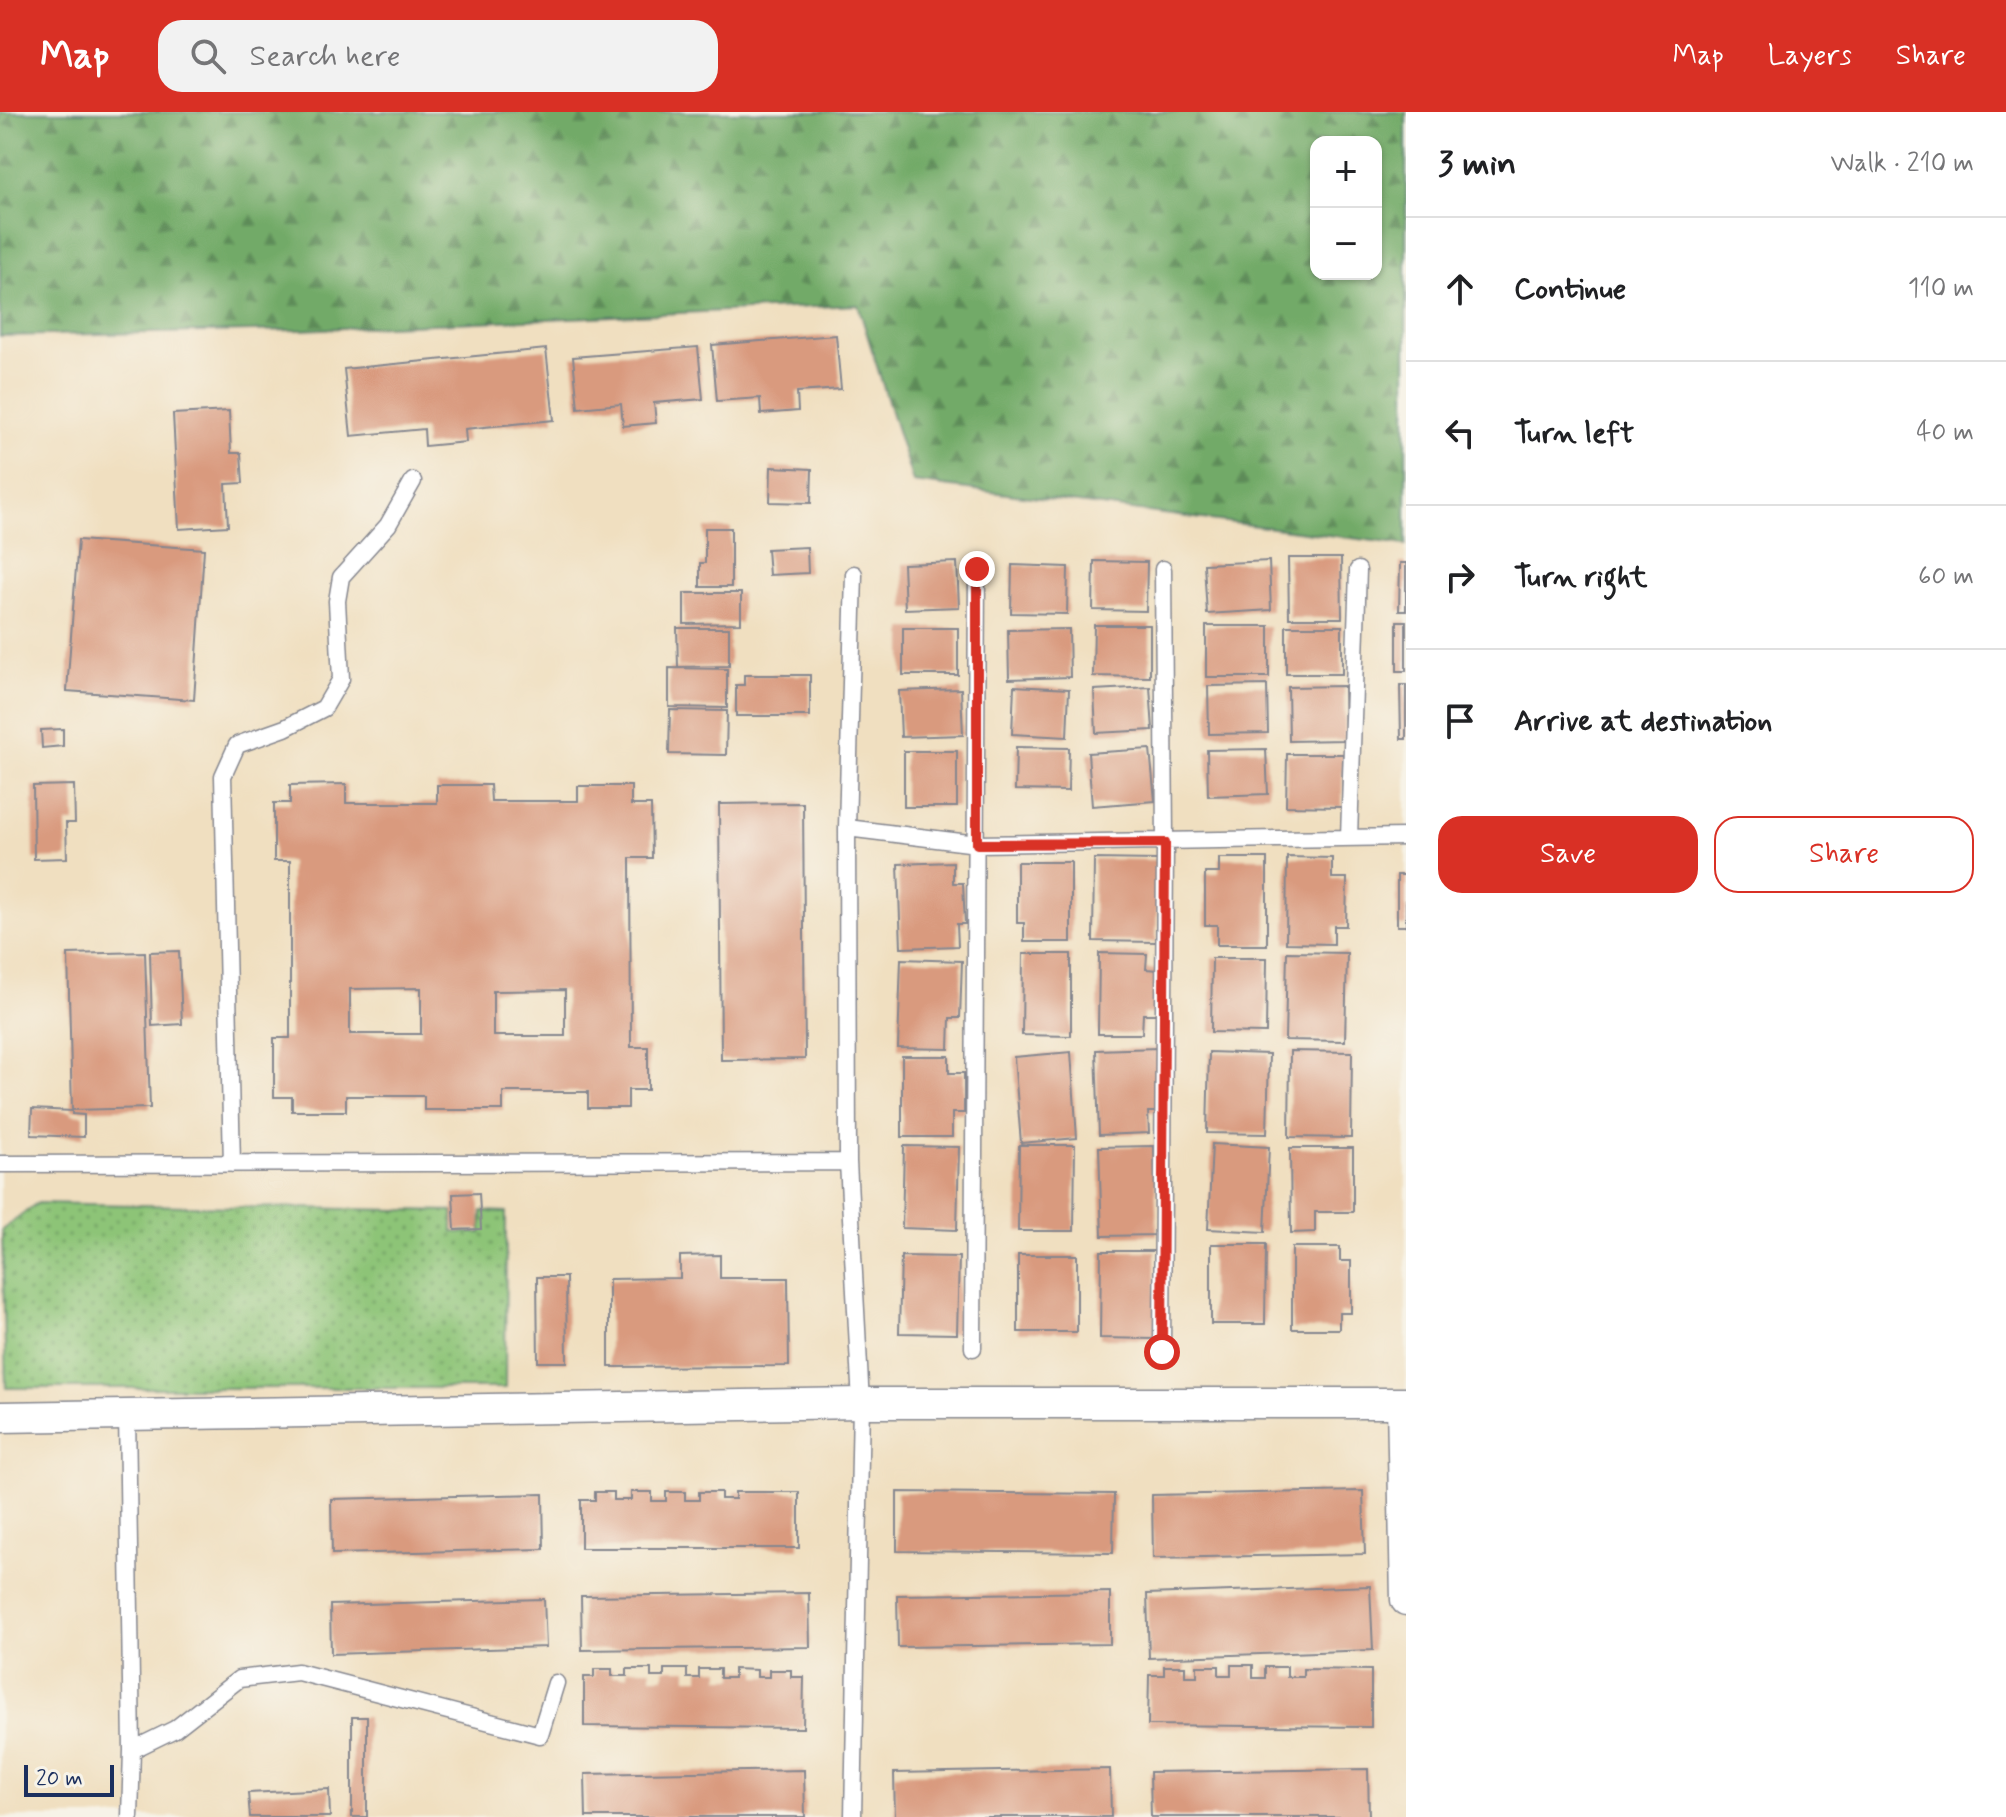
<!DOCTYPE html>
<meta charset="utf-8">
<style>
body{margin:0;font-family:Mynerve,sans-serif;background:#f2f2f2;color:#202124}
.controls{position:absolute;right:24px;top:24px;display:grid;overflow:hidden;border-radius:16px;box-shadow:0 2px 6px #0004}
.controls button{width:72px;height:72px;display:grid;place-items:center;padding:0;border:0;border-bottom:2px solid #e0e0e0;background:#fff;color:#202124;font:40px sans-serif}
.scale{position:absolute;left:24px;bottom:20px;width:90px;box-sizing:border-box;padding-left:8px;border:4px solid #1b2f5e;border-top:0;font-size:22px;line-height:28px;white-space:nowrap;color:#1b2f5e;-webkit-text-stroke:6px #f7f3e8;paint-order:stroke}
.stop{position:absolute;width:24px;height:24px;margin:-18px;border:6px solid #d93025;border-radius:50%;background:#fff}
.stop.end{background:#d93025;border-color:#fff;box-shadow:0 2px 8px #0008}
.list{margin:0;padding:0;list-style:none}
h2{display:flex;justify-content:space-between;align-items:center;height:104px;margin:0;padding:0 32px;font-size:34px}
h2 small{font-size:26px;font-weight:400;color:#757577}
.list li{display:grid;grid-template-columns:52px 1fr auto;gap:24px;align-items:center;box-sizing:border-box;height:144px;padding:0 32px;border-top:2px solid #e0e0e0}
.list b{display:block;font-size:30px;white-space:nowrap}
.list em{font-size:26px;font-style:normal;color:#757577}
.actions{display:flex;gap:16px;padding:24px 32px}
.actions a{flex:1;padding:18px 0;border:2px solid #d93025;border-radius:24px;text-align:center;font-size:28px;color:#d93025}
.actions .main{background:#d93025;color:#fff}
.icon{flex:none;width:44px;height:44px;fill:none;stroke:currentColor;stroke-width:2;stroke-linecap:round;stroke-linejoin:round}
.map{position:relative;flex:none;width:1406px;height:1705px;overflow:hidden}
header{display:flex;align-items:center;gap:48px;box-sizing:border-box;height:112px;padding:0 40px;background:#d93025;color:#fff}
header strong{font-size:38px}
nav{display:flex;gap:44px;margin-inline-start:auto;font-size:28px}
.search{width:560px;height:72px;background:#f2f2f2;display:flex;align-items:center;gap:20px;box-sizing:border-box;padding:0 28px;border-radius:24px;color:#757577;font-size:30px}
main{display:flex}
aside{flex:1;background:#fff}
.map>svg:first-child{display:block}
</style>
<header>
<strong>Map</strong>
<div class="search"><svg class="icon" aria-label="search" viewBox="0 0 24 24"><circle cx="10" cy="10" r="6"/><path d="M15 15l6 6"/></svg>Search here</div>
<nav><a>Map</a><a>Layers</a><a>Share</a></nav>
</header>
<main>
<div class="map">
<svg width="1406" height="1705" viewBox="0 0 1406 1705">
<defs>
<pattern id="green-dots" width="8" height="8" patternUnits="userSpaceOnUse" patternTransform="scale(2)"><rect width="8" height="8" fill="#8dc477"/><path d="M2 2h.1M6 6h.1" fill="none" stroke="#72a065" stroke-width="1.8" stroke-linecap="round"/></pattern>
<pattern id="forest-firs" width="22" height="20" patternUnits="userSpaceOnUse" patternTransform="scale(2)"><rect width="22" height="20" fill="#72aa68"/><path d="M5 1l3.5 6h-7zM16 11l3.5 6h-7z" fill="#5d8b59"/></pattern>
</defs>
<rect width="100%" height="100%" fill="#f7f3e8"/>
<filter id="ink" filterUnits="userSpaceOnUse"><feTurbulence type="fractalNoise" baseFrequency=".0125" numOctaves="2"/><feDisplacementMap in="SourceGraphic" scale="16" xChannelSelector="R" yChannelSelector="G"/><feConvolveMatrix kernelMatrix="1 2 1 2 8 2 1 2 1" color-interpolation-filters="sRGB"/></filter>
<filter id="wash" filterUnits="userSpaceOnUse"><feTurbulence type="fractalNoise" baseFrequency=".006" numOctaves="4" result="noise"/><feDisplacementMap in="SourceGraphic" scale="32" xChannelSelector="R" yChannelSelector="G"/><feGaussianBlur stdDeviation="1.8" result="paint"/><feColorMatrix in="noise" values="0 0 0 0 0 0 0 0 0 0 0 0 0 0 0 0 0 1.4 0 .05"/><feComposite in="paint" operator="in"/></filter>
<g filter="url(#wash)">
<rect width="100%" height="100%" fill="#f0dfc0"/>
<path fill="url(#green-dots)" stroke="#547a6a" stroke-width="2" d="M37,1091l416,8v21l28,1 1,-22 24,1 -1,176h-499l-4,-158z"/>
<path fill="url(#forest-firs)" stroke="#466c63" stroke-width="2" fill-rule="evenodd" d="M0,0h1406v433l-493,-63 -55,-177 -559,25 -299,6zM1316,30h60v132h-60z"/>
<g id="blocks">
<path fill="#d99a7e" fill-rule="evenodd" d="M836,223l5,54 -44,3 1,19 -37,3 -1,-16 -43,3 -5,-56z
M698,235l5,52 -49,4 2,20 -33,3 -2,-22 -43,4 -5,-51z
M546,237l8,71 -89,9 1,13 -41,4 -1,-17 -73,7 -7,-67z
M229,299l2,42h10l2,30 -17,1 2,42 -49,3 -6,-115z
M771,355l41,2 -1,34 -41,-1z
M705,416h26v59h-31v-24h5z
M78,428l126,9 -10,151 -127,-9z
M807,435l1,26 -39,2 -2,-26z
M1288,446h53l1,60h-53z
M1094,449l53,1 -1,49 -53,-1z
M1269,449l2,49 -64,4 -3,-50z
M957,450l2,45 -54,2 -2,-45z
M1400,451h6v48h-7z
M1012,453l56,2 -1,47 -56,-1z
M684,481h57v30l-57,1z
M1397,509h9v50h-9z
M1094,513h56v52l-57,-1z
M1206,514h63v51h-63z
M1286,514h56v48h-56z
M677,516h52v38l-51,1z
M903,516h55v47h-55z
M1069,517l1,48 -61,2 -1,-49z
M669,556l58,1v39l-58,-1z
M744,563h66v41h-74v-31h8z
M1267,573l1,48 -59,1 -1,-48z
M1400,573h6v54h-5z
M1014,574l55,3 -2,48 -55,-3z
M1344,574l1,54 -56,1 -1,-54z
M1150,575l3,43 -57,3 -2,-43z
M961,577l2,46 -62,2 -2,-46z
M670,598l57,1 -1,44 -57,-1z
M63,617v17l-21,2 -1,-18z
M1016,635l53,1 -1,43 -53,-1z
M1150,637l5,52 -63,5 -4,-53z
M1266,637l2,45 -60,2 -1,-46z
M904,639h53v56h-53z
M1287,642h56l-1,53 -56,-1z
M346,672v19h91v-18h53l1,16h87v-15h53v19h20l1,53h-22l1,189h17v43h-20v18h-40v-16h-85v18h-79v-14h-78v15h-54v-14h-18v-59h16v-177h-16v-58h16v-18zM421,876v46h-71v-45zM565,878v46h-72v-45z
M74,673l1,38h-9l1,35 -33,1 -1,-73z
M803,691l2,256 -84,1 -2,-256z
M1287,745l45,1v20h15l-1,48h-12v18l-48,-1z
M1219,746h48v87h-50v-20h-12v-52h14z
M1094,747l64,1 -2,82 -63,-1z
M953,750v21h10l2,41h-8l1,22 -57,2 -3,-84z
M1017,750h54v80h-47v-19h-7z
M1397,763h9v51h-9z
M179,839l3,73 -30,2 -2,-74z
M145,840l5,156 -78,2 -4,-156z
M1287,840l60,1 -2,88 -60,-1z
M1099,841l48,1 -1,15 12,1v44h-15l-1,20h-44z
M1023,842h48v82l-49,-1z
M1212,846h55l-1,75 -55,-1z
M901,847l61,2 -2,57h-10l-1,31 -51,-1z
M1158,936l2,64h-12l1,21 -50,2 -3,-85z
M1290,939l62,1 -1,86 -62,-1z
M1071,940l6,86 -56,5 -7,-86z
M1209,940l60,2 -2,80 -60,-1z
M902,944h47v17h15v40h-12v24h-50z
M32,997l40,2v3l12,1v22l-53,-2z
M1212,1032l57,3 -4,85 -57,-3z
M1019,1033h56l-1,86h-56z
M904,1034l55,1 -2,83 -55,-2z
M1154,1034l3,89 -55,1 -3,-89z
M1290,1036h63v64h-38v20l-24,1z
M479,1081l2,36 -26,1 -2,-36z
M1211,1132h55l-1,80h-54z
M1292,1135h48v14h11v52h-12v16h-47z
M1101,1139h54v88l-55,-1z
M720,1143v23h68l1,88 -180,1v-88l71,-1v-22z
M1018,1143h59v77h-59z
M901,1144l58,1 -2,77 -58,-1z
M537,1165h29l1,85h-29z
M1363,1379l2,63 -212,4 -1,-63z
M595,1380h19v8h17v-8h21v9h14v-9h19v8h14v-8h22v7h14v-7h64v56h-218v-48h14z
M897,1380l217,2 -1,59 -216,-2z
M543,1382l1,55 -212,5 -1,-55z
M1370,1474l3,64 -224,8 -2,-64z
M1110,1480v52l-212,3 -1,-52z
M809,1481l1,54 -228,3 -1,-54z
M544,1487l2,48 -215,7 -1,-49z
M1231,1553h22v13h12v-11h22v10h16v-8l68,1v57l-223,-2 1,-50h15v-9h21v10h12v-10h22v9h12z
M594,1557h18v7h15v-7h24v8h13v-8h23v9h12v-9h21v9h14v-9l23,1v7h12v-7h22v7h13l-1,51 -219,-2v-49h10z
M352,1605h15v100h-15z
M1110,1657l1,48h-216l-1,-44z
M1368,1657l1,48h-218l-1,-45z
M804,1658l1,47h-219l-1,-43z
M329,1677l1,28h-80l-2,-24z"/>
</g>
</g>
<g filter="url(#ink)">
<use href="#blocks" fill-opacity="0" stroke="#86878f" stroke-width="2"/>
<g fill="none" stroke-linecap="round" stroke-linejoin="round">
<g stroke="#86878f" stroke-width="19">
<path id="service" d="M847,716l130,16 429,-7
M1349,725l9,-267
M0,1052l848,-2
M232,1052l-9,-388 14,-31 48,-17 39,-20 17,-29 -4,-78 4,-24 47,-52 25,-44
M973,1236l4,-779
M1162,1240l3,-509 -2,-274
M127,1301l5,337 -2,67
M132,1638l43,-21 64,-50 59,-7 242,63 16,-52
M853,1705l8,-414 -13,-241 -1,-334 7,-254"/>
</g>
<g stroke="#86878f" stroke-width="33">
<path id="minor" d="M1402,1291l4,197
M0,1305l861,-14h545"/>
</g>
<use href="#service" stroke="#fff" stroke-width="16"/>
<use href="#minor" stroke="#fff" stroke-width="30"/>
</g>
</g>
<g fill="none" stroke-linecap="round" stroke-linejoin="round" filter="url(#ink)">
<path stroke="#d93025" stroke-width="10" d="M977,457v275l188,-1 -3,509"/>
</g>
</svg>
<div class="controls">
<button>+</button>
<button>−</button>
</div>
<div class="scale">20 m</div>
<div class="stop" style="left:1162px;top:1240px"></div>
<div class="stop end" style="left:977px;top:457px"></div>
</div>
<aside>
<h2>3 min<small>Walk · 210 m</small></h2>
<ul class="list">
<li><svg class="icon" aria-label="ahead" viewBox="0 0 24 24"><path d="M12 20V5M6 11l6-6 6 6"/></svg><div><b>Continue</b></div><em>110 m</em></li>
<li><svg class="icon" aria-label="left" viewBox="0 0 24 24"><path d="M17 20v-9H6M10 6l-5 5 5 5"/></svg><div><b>Turn left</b></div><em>40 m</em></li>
<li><svg class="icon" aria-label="right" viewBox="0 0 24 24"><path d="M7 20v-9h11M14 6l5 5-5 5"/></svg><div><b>Turn right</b></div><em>60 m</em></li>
<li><svg class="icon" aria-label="arrive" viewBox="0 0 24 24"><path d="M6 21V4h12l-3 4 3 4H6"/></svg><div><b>Arrive at destination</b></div></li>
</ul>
<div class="actions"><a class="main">Save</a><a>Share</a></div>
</aside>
</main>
